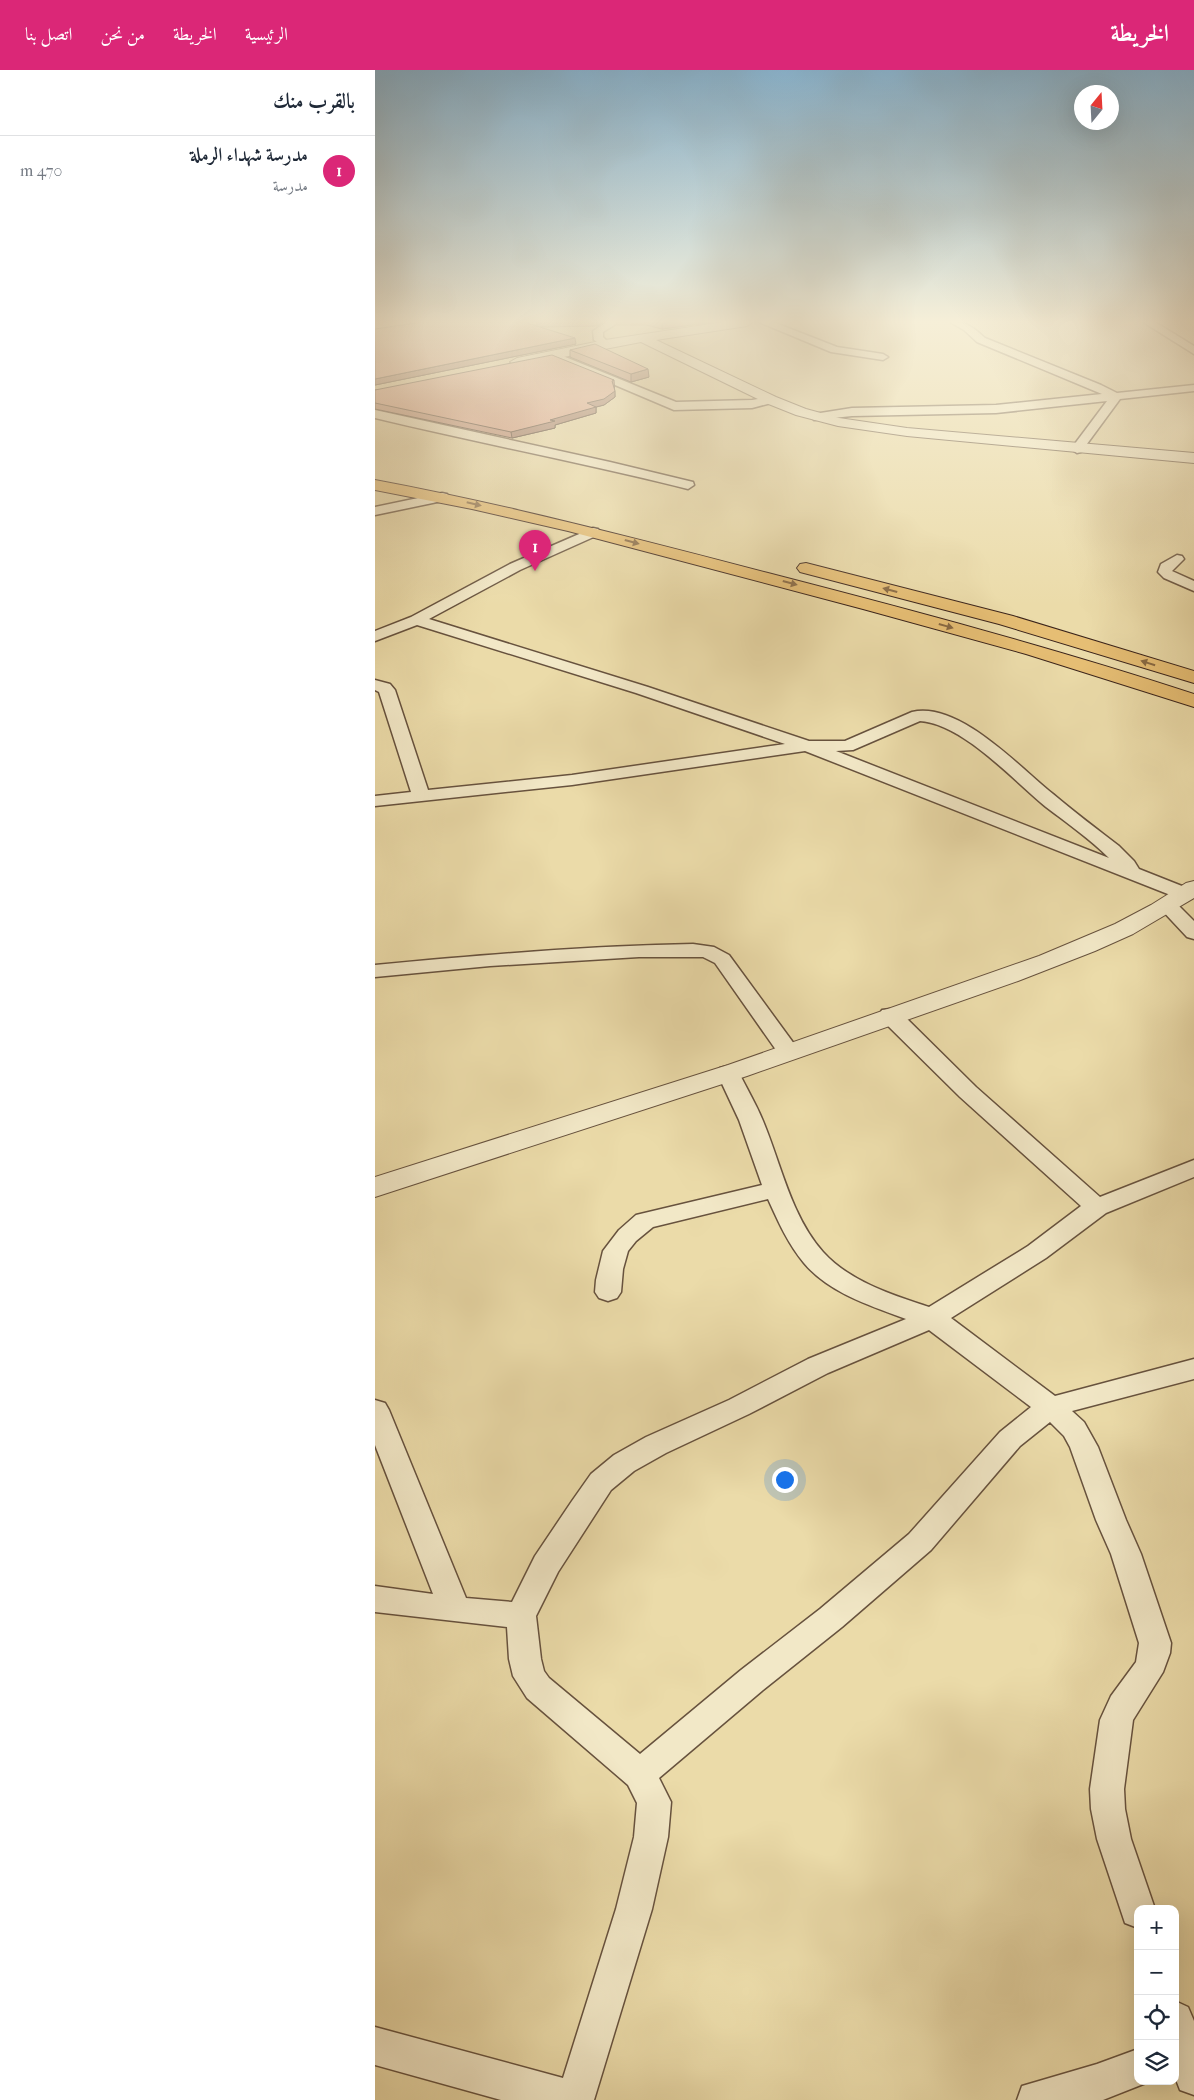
<!DOCTYPE html>
<html lang="ar">
<meta charset="utf-8">
<style>
body{margin:0;font-family:"IM FELL French Canon",Amiri,serif;background:#f2f2f3;color:#1f2937;direction:rtl}
.controls{position:absolute;right:15px;bottom:15px;display:grid;overflow:hidden;border-radius:10px;box-shadow:0 5px 20px #0002}
.controls button{width:45px;height:45px;display:grid;place-items:center;padding:0;border:0;border-bottom:1px solid #e0e1e3;background:#fff;color:#1f2937;font:25px sans-serif}
.compass{position:absolute;left:699px;top:15px;width:45px;height:45px;border-radius:50%;background:#fff;box-shadow:0 5px 20px #0002;rotate:18deg}
.you{position:absolute;left:409px;top:1409px;width:18px;height:18px;margin:-12px;border:4px solid #fff;border-radius:50%;background:#1a73e8;box-shadow:0 0 0 8px #1a73e833}
.badge{display:grid;place-items:center;width:32px;height:32px;border-radius:50%;background:#db2777;color:#fff;font-size:16px;font-weight:700}
.pin{position:absolute;translate:-50% -41px;filter:drop-shadow(0 1px 2px #0008)}
.pin::after{content:'';position:absolute;top:26px;width:18px;height:15px;background:inherit;clip-path:polygon(0 0,100% 0,50% 100%)}
.list{margin:0;padding:0;list-style:none}
h2{display:flex;justify-content:space-between;align-items:center;height:65px;margin:0;padding:0 20px;font-size:21px}
h2 small{font-size:16px;font-weight:400;color:#747a83}
.list li{display:grid;grid-template-columns:32px 1fr auto;gap:15px;align-items:center;box-sizing:border-box;height:70px;padding:0 20px;border-top:1px solid #e0e1e3}
.list b{display:block;font-size:19px;white-space:nowrap}
.list p{margin:0;font-size:16px;white-space:nowrap;color:#747a83}
.list em{font-size:16px;font-style:normal;color:#747a83}
.icon{flex:none;width:28px;height:28px;fill:none;stroke:currentColor;stroke-width:2;stroke-linecap:round;stroke-linejoin:round}
.map{position:relative;flex:none;width:819px;height:2030px;overflow:hidden;direction:ltr}
header{display:flex;align-items:center;gap:30px;box-sizing:border-box;height:70px;padding:0 25px;background:#db2777;color:#fff}
header strong{font-size:24px}
nav{display:flex;gap:28px;margin-inline-start:auto;font-size:18px}
main{display:flex}
aside{flex:1;background:#fff}
.map>svg:first-child{display:block}
</style>
<header>
<strong>الخريطة</strong>
<nav><a>الرئيسية</a><a>الخريطة</a><a>من نحن</a><a>اتصل بنا</a></nav>
</header>
<main>
<div class="map">
<svg width="819" height="2030" viewBox="0 0 819 2030">
<rect width="100%" height="100%" fill="#ebdba9"/>
<filter id="stains"><feTurbulence type="fractalNoise" baseFrequency=".004" numOctaves="4"/><feColorMatrix values="0 0 0 0 .2 0 0 0 0 .09 0 0 0 0 .02 0 0 0 .5 -.17"/></filter>
<radialGradient id="worn" r=".72"><stop offset=".6" stop-color="#630" stop-opacity="0"/><stop offset="1" stop-color="#630" stop-opacity=".3"/></radialGradient>
<g fill="none" stroke-linecap="round" stroke-linejoin="round">
<g stroke="#67523e" stroke-width="3">
<path id="minor" d="M232,252h12l-16,10v5l7,7 -5,3 -11,-7 -1,-9z
M384,252h14l64,25 46,7 5,3 -5,3 -52,-8z
M575,252c16,-1 23,5 35,16l116,47 16,8 77,-8v6l-74,8 -39,53 -4,1 -6,-4 36,-48 -111,12 -144,3 -38,4 -2,-3 2,-3 38,-6 144,-3 106,-11 -125,-52 -13,-12z
M768,252h12l39,24v8z
M178,282l123,50 76,-2 19,-3 6,3 -2,2 -23,6 -78,2 -125,-53 -1,-2z
M0,340l235,52 83,20 1,3 -6,4c-104,-26 -209,-46 -313,-71z
M67,423l5,1 2,3 -2,3 -72,15v-8z
M218,458l5,1 2,3 -2,3 -78,35 -91,49 219,68 161,54h36l67,-29c47,-11 107,55 141,82 21,18 44,35 66,52l15,15 5,8 53,21 2,5 -2,3 -7,2 -7,-2 -373,-147 -233,34 -197,21v-10l36,-4 -32,-100 -4,-2v-10l15,4 5,6 33,100 144,-15 213,-31 -149,-51 -219,-68 -42,16v-10l36,-14 99,-53zM545,651c43,3 93,59 126,86 21,16 44,32 63,51l-273,-107 17,-1z
M802,485l5,1 2,3 -12,12 22,10v10l-30,-13 -6,-6 3,-8z
M793,830l7,2 19,19v18l-7,-2 -29,-31 3,-4z
M318,874l21,3 15,8 71,97 -3,5 -8,2 -8,-2 -66,-94 -12,-6h-64l-149,9 -115,11v-12c106,-10 212,-19 318,-21z
M515,939l8,1 78,77 124,110 94,-37v17l-88,36 -60,45 -95,60 104,78 139,-37v20l-122,32 12,11 14,25 28,73 15,34 30,89 -1,10 -7,19 -30,48 -9,69 1,20 6,30 24,70h-17v19l-13,-5 -28,-84 -6,-30 -1,-20 10,-69 11,-24 25,-34 3,-19 -28,-89 -15,-34 -26,-73 -6,-11 -14,-14 -30,24 -89,104 -89,77 -79,63 -104,88 12,24 -3,35 -16,72 -58,191h-93l-126,-35v-38l188,51 53,-169 18,-72 3,-34 -9,-18 -101,-87 -14,-22 -4,-17 -2,-32 -132,-15v-26l58,8 -58,-149v-45l10,3 4,7 77,188 46,4 23,-46 37,-55 19,-27 23,-19 32,-18 83,-37 79,-41 98,-40c-35,-13 -77,-26 -102,-56 -16,-19 -26,-42 -36,-64l-115,28 -17,14 -8,10 -5,18 -2,23 -4,6 -9,3 -9,-3 -4,-6 1,-12 7,-29 16,-21 17,-15 126,-30 -23,-65 -22,-47 3,-5 8,-2 8,2 3,5c8,16 17,31 24,48 18,43 28,95 60,131 27,30 70,43 106,55l99,-61 53,-40 -121,-109 -78,-77 -3,-5 3,-5zM554,1260l102,77 -31,25 -91,102 -89,75 -79,61 -101,84 -91,-76 -5,-7 -3,-12 -5,-43 22,-44 53,-82 23,-19 32,-18 83,-39 79,-41z
M800,1931l13,6 6,14v74l-14,-5 -5,-13z
M763,1979v32h13l-48,19h-86l5,-14 75,-22z"/>
</g>
<g stroke="#67523e" stroke-width="2">
<path id="tertiary" d="M349,252h29l-6,4 -91,14 120,57 30,12 33,9 68,10 287,25v10l-287,-27 -69,-10 -42,-11 -30,-12 -125,-61 -124,24 -7,-4 7,-4 88,-18z
M819,811v17l-61,36 -38,17 -77,30 -271,95 -372,121v-20l353,-112 311,-109 76,-32 36,-19 35,-22z"/>
</g>
<g stroke="#3b241b" stroke-width="2">
<path id="primary" d="M0,410c133,25 263,59 393,93 143,37 286,75 426,121v13l-168,-53 -163,-45 -295,-78 -96,-22 -97,-19z
M431,493l207,53 181,55v12l-195,-59 -199,-52 -3,-4 3,-4z"/>
</g>
<use href="#minor" fill="#f2e8c7" fill-rule="evenodd"/>
<use href="#tertiary" fill="#f2e8c7" fill-rule="evenodd"/>
<use href="#primary" fill="#e6be74" fill-rule="evenodd"/>
</g>
<path fill="#c08976" stroke="#3b241b" d="M162,252h67l-7,4 -56,1 35,17 -201,41v-56l162,-3z
M242,252h96l-51,7 -16,-4h-29z
M195,280l79,27 -18,5 -61,-25z
M239,310l1,17 -11,8 -8,2v6l-41,12v3l-43,10 -137,-29v-19z"/>
<path fill="#9c6f60" stroke="#3b241b" d="M222,252h7l-7,4z
M298,252h40l-51,7v-6z
M200,268l1,6 -201,41v-6z
M273,299l1,8 -18,5v-8z
M240,321v6l-11,8 -8,2v6l-41,12v3l-43,10 -1,-6 39,-12z"/>
<path fill="#df9f89" stroke="#3b241b" d="M48,252h101l51,16 -200,41v-50z
M281,252h17l-11,1z
M220,274l53,25 -17,5 -61,-24z
M177,285l62,25 -2,1 3,10 -11,8 -17,4 9,4 -46,13 5,1 -44,11 -136,-29v-13z"/>
<defs><path id="oneway-solid" d="M-6-.8H1V-3.2L6.5 0L1 3.2V.8H-6Z" transform="scale(1.25)"/></defs>
<g fill="#886943">
<use href="#oneway-solid" transform="translate(99 434) rotate(13)"/>
<use href="#oneway-solid" transform="translate(257 472) rotate(15)"/>
<use href="#oneway-solid" transform="translate(415 513) rotate(15)"/>
<use href="#oneway-solid" transform="translate(515 520) rotate(-165)"/>
<use href="#oneway-solid" transform="translate(571 556) rotate(16)"/>
<use href="#oneway-solid" transform="translate(773 593) rotate(-162)"/>
</g>
<linearGradient id="sky" x2="0" y2="1"><stop stop-color="#89b6d3"/><stop offset="0.47" stop-color="#f6efd8"/><stop offset="1" stop-color="#f6efd8" stop-opacity="0"/></linearGradient>
<rect width="819" height="536" fill="url(#sky)"/>
<rect width="100%" height="100%" filter="url(#stains)"/>
<rect width="100%" height="100%" fill="url(#worn)"/>
</svg>
<div class="controls">
<button>+</button>
<button>−</button>
<button><svg class="icon" aria-label="locate" viewBox="0 0 24 24"><circle cx="12" cy="12" r="6"/><path d="M12 2v4M12 18v4M2 12h4M18 12h4"/></svg></button>
<button><svg class="icon" aria-label="layers" viewBox="0 0 24 24"><path d="M12 4l9 5-9 5-9-5zM3 14l9 5 9-5"/></svg></button>
</div>
<svg class="compass" viewBox="-18 -18 36 36"><path d="M0-13l5 13h-10z" fill="#e53935"/><path d="M0 13l5-13h-10z" fill="#747a83"/></svg>
<div class="you"></div>
<div class="pin badge" style="left:160px;top:501px">1</div>
</div>
<aside>
<h2>بالقرب منك<small></small></h2>
<ul class="list">
<li><span class="badge">1</span><div><b>مدرسة شهداء الرملة</b><p>مدرسة</p></div><em>470 m</em></li>
</ul>
</aside>
</main>
